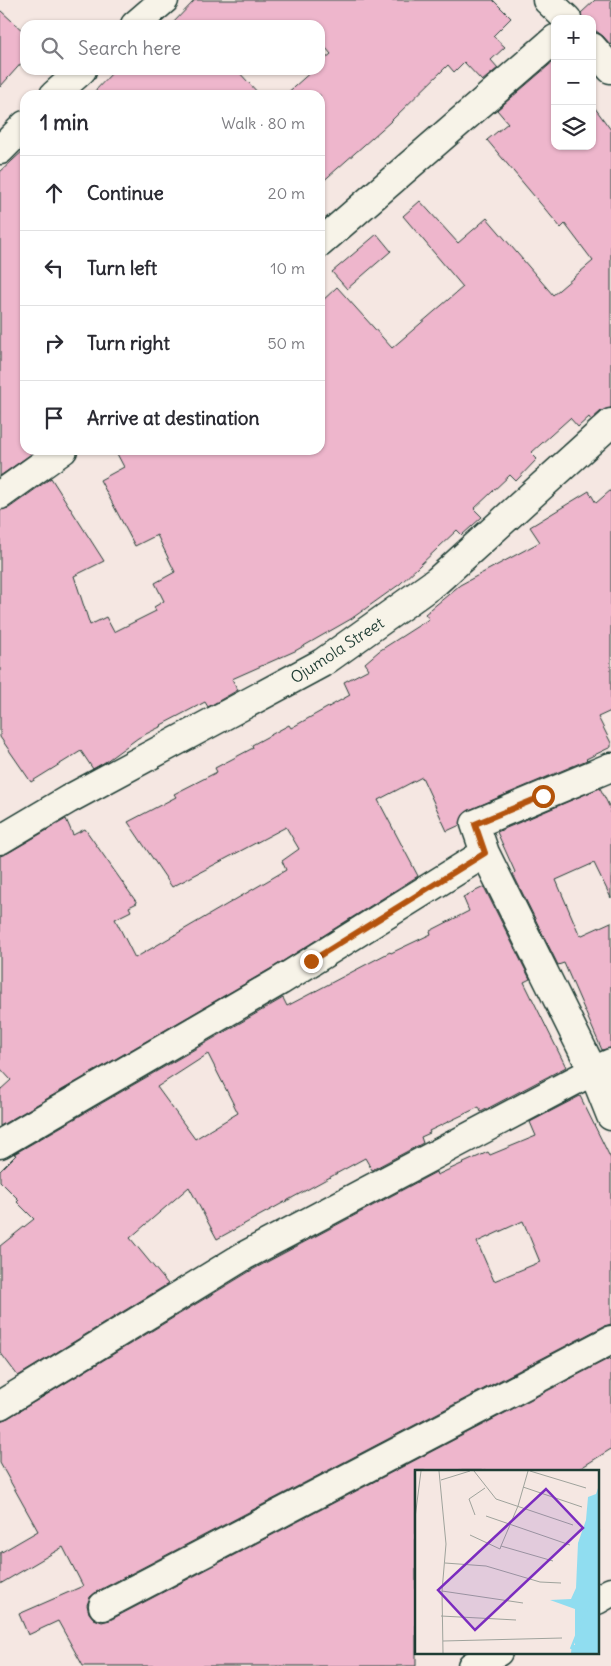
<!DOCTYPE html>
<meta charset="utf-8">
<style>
body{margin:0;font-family:Delius,sans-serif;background:#f7f7f7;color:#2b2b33}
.controls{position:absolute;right:15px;top:15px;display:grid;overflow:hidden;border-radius:10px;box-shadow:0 1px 4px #0004}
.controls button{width:45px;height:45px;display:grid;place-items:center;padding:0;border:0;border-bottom:1px solid #e1e1e2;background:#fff;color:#2b2b33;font:25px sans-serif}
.stop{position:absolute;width:15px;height:15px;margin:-11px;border:4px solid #b45309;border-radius:50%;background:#fff}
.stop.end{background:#b45309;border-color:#fff;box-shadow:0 1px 5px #0008}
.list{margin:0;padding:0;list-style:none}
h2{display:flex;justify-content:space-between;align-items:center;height:65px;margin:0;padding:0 20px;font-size:21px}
h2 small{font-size:16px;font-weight:400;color:#7c7c81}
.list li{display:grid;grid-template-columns:32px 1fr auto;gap:15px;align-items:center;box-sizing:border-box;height:75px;padding:0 20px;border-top:1px solid #e1e1e2}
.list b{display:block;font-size:19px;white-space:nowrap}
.list em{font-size:16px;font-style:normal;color:#7c7c81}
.icon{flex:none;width:28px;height:28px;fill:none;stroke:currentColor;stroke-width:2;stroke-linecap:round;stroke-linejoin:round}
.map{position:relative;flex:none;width:611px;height:1666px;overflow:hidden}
.search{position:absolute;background:#fff;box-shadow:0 1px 4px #0004;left:20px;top:20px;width:305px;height:55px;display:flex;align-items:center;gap:12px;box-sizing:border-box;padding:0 18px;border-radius:15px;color:#7c7c81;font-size:19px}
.panel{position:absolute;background:#fff;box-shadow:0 1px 4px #0004;left:20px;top:90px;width:305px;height:365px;border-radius:15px}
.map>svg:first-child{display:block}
</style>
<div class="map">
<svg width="611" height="1666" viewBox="0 0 611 1666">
<rect width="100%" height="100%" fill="#f5e7e2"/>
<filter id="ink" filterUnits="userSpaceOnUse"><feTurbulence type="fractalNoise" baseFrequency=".02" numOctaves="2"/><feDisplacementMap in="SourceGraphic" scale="10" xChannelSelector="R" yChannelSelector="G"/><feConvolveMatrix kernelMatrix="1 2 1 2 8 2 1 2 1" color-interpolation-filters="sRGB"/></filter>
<g filter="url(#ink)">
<path fill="#eeb6cc" stroke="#1f3d34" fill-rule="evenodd" d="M195,0h298l18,18 -18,18 12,11 -14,13 7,8 -16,13 -18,-19 -10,10 -6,-7 -58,57 -70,62v-89h-35l28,-25h7v-7l11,-9 -11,-13v-16h-149z
M595,0h16v45l-8,-9 -11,-8v-9l-10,-1 -1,-5z
M0,10l25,23v26l-25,28z
M555,60v86h37v-42l19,26v278l-10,3 -10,9 -2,-3 -11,10 -8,-9 -39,35 6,6 -21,22 -6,-6 -36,34 8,8 -20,18 -5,-5 -57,54 -49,35 -56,32 -63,28 6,11 -30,17 -3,-5 -44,23 1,1 -24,12 -33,24 -12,7 -12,-18 -50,31 -31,-45v-227l9,-2 42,-30 53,83 -30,15 16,49 16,-8 8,15 42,-21 -2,-4 10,-6 -9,-18 20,-11 -18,-37 -22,11 -35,-66 24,-13 -9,-17h205v-147l17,-16 55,61 71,-61 -60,-71 17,-15 38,42 29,-25 66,77 40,-34 -28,-37 -4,4 -74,-88 21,-17 -11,-13z
M115,70h122l23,25h-169z
M25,149v301h8l1,2 -34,24v-304z
M377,234l14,17 -44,38 -15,-17z
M611,490v221l-13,6 13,26v4l-25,12 1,1 -118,50 -6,5 -3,10 -13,6 -25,-54 -44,23 40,76 -146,92 -272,158v-36l11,-10 -11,-12v-212l8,-3 58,-34 7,16 12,-6 52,74 -8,4 2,4 -16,8 20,39 151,-88 -4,-9 17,-12 -13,-22 -114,60 -44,-65 48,-25 -2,-3 43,-22 -2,-4 38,-20 -1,-3 37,-20 2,3 59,-33 -6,-13 25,-13 -4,-6 14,-12 50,-32 -4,-5 35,-29 80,-43 -10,-15 59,-36 7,12z
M600,788l11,22v88l-17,-35 -38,17 24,56 31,-14v126l-9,2 -38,-87 -6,2 -45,-91 2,-2 -18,-40z
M484,887l46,92 -6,3 42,85 -85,45 -2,-5 -50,24 1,2 -9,4 2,6 -51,27 -7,-12 -148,81 -28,-52 -59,51 38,46 -150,92 -18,-24v-106l34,-27 -17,-17 2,-2 -19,-19v-10l16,-16 -2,-1 269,-156 4,8 103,-54 1,1 40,-19 -1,-3 39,-20 -6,-14zM208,1054l30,59 -43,26 -38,-52z
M580,1096l31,63v165l-7,2 -508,266 -6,5 -3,8 2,8 5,6 8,3 8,-2 500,-262 1,3v88l-35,22h-160v195h-333l-25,-45 -30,14 -9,-21 64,-28 -20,-39 -63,37v-31l38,-22 -38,-68v-42l8,-3 244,-148 184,-98 1,3 51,-23 2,3 46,-19 -6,-14zM523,1221l17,41 -46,19 -17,-39z"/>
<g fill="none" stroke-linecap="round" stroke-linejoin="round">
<g stroke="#1f3d34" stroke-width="31">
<path id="minor" d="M547,0l20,19
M135,25l29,-25
M592,47l19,22
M54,95l28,-25
M0,150l25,-25
M320,243l235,-204
M0,495l63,-45
M0,840l69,-41 253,-136 115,-82 174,-158
M485,853l108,218 18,45
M0,1144l280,-163 205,-128 -10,-29 136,-57
M0,1405l244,-149 349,-185 18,-8
M597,1600l14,-8
M103,1606l508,-266
M472,1666l26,-14"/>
</g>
<use href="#minor" stroke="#f7f3e8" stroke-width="28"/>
</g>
</g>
<g fill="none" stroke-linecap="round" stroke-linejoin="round" filter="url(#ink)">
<path stroke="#b45309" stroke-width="6" d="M311,961l174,-108 -10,-29 68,-28"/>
</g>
<g text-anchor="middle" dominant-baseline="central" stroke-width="4" stroke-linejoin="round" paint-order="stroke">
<g font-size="16" fill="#1f3d34" stroke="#f7f3e8">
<text transform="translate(337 650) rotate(-33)">Ojumola Street</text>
</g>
</g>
<g transform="translate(415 1470)">
<rect width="184" height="184" fill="#f5e7e2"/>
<path d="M184,15v168h-28l1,-8h3v-36l-25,-9 21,-1 5,-11 2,-45 8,-23 2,-23 8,-3z" fill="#90ddf0"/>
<path fill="none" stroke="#90ddf0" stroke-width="2.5" d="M156,179l23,-58M177,183l7,-124"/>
<path fill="none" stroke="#9fa39c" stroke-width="1" d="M24,1l7,73 -4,47 1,62M59,1l22,28 77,26M115,1l56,17M26,10l29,-9M108,17l59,20M60,45l-6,-16 16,-11M71,46l84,29M0,48l6,-47M55,65l30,14 1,-3 52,15M86,76l17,-40 10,-35M30,93l41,3 54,16 21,1M27,121l81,12M26,146l75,4M28,171l119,-3"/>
<path fill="#7b2cbf" fill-opacity="0.15" stroke="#7b2cbf" stroke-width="2.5" d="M131,19l37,39 -108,102 -37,-40z"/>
<rect width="184" height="184" fill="none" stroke="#1f3d34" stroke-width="2.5"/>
</g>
</svg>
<div class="controls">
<button>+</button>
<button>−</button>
<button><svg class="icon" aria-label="layers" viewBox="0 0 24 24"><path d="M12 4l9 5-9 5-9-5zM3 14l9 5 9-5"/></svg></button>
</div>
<div class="stop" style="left:543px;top:796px"></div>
<div class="stop end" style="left:311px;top:961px"></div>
<div class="search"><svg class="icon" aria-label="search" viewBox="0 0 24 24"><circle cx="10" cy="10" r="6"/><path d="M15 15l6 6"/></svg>Search here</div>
<section class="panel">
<h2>1 min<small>Walk · 80 m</small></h2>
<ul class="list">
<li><svg class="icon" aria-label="ahead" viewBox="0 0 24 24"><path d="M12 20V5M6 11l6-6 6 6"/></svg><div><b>Continue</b></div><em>20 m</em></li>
<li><svg class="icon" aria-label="left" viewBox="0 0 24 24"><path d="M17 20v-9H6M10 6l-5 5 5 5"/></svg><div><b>Turn left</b></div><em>10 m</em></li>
<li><svg class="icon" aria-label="right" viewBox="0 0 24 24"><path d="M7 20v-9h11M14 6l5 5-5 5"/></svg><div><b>Turn right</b></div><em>50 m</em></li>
<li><svg class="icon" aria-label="arrive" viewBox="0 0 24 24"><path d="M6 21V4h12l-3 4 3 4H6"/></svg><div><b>Arrive at destination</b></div></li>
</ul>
</section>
</div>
